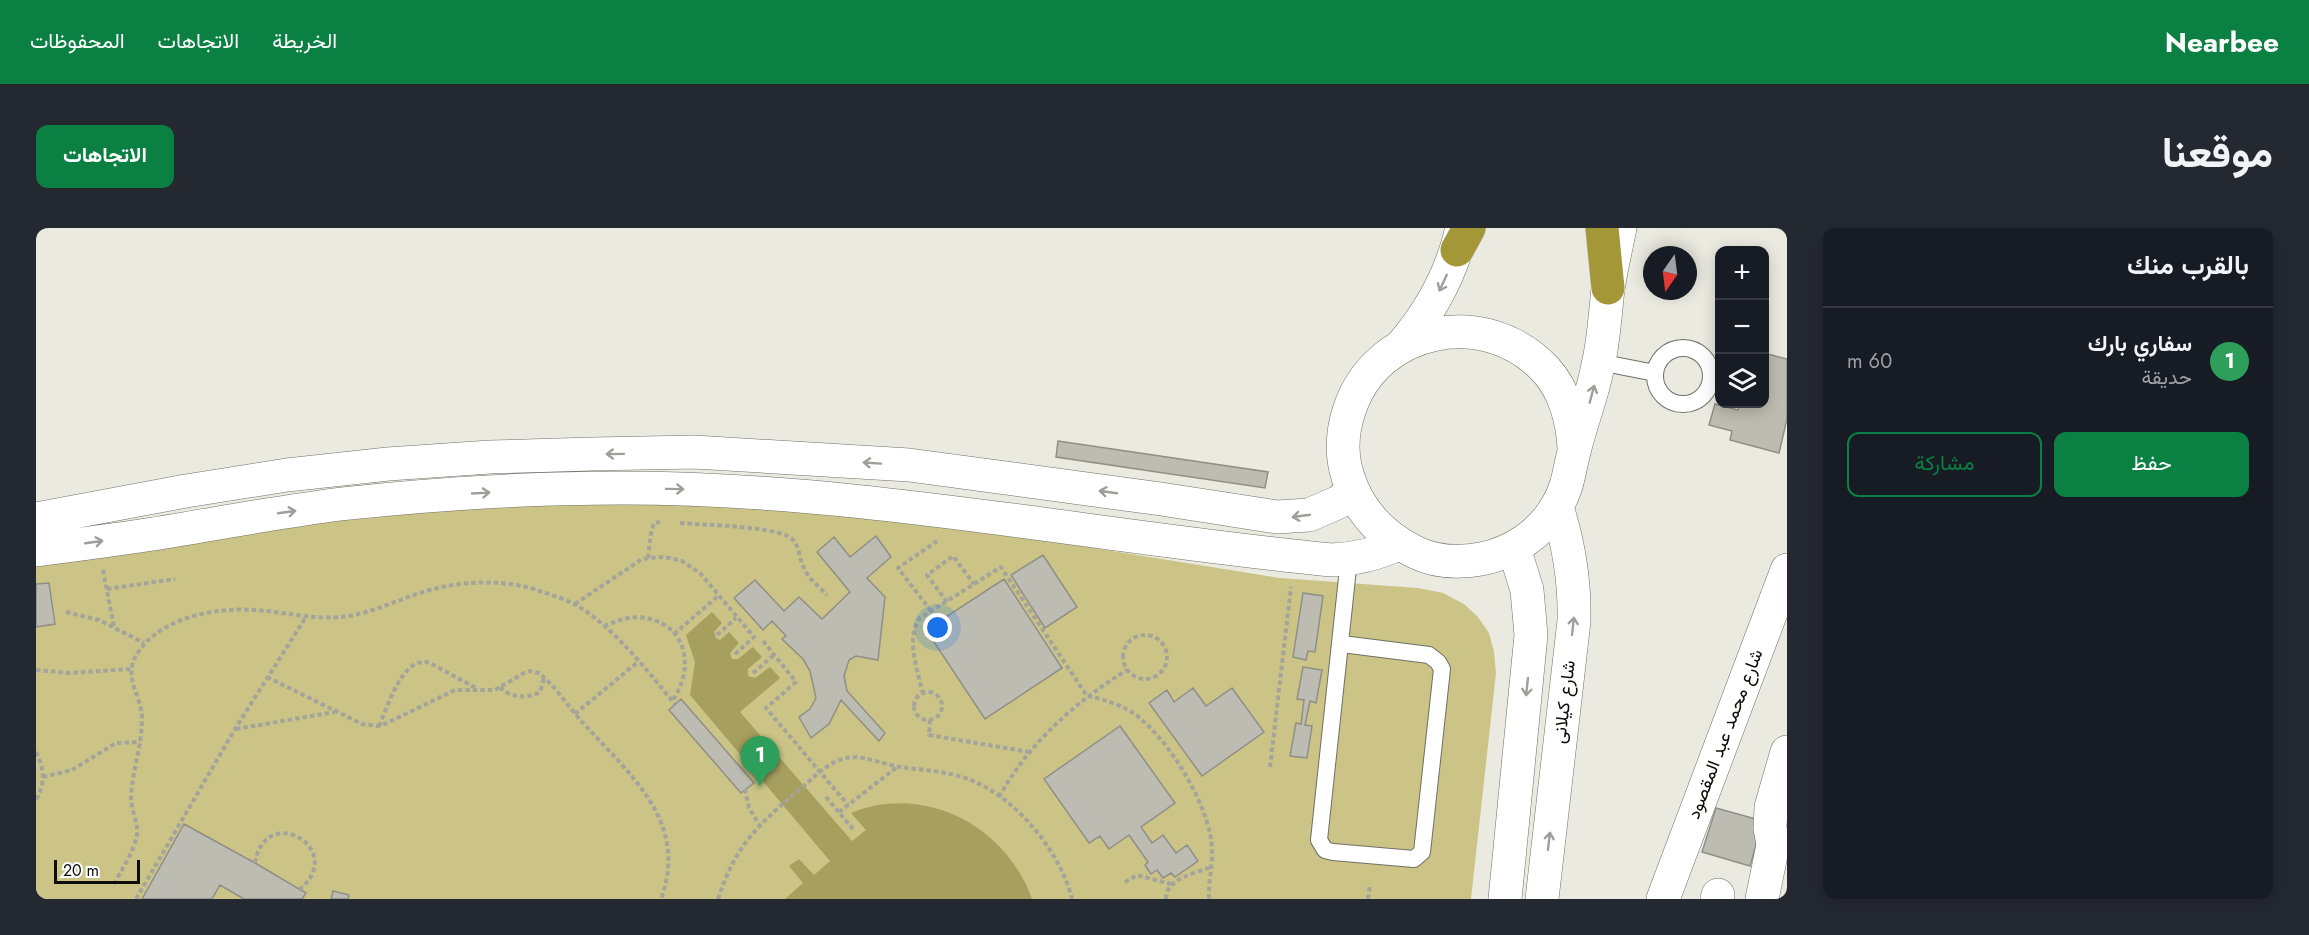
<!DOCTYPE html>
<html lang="ar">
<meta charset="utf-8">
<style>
body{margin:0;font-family:Jost,Vazirmatn,sans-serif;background:#242831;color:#f1f3f6;direction:rtl}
.controls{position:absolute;right:18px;top:18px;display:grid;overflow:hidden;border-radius:12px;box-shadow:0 3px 15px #0003}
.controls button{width:54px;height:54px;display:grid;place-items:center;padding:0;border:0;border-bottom:2px solid #363941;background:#171b24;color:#f1f3f6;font:30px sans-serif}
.compass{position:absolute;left:1607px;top:18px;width:54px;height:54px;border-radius:50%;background:#171b24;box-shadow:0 3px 15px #0003;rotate:194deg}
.scale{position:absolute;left:18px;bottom:15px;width:86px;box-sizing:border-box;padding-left:6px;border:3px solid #0c0c09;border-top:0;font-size:16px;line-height:21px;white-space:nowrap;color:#0c0c09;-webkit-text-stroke:4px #fff;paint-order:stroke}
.you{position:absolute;left:902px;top:400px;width:21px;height:21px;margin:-15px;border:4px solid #fff;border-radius:50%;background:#1a73e8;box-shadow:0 0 0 9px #1a73e833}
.badge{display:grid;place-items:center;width:39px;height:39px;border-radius:50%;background:#0b8043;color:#fff;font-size:20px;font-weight:700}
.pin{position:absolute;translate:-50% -50px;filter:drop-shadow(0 2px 3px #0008)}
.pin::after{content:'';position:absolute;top:32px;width:21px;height:18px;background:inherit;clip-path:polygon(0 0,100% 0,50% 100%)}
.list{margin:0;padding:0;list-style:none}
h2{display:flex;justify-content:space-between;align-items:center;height:78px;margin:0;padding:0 24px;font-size:26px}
h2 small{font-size:20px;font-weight:400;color:#9ea1a6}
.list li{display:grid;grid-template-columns:39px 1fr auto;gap:18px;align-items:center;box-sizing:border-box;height:108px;padding:0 24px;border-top:2px solid #363941}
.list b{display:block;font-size:22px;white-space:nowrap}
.list p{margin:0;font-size:20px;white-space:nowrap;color:#9ea1a6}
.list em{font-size:20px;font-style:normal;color:#9ea1a6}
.actions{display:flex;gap:12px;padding:18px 24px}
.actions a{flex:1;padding:14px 0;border:2px solid #0b8043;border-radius:12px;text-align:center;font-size:21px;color:#0b8043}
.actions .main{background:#0b8043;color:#fff}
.icon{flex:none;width:33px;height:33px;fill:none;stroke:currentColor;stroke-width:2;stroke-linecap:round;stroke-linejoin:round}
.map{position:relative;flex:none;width:1751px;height:671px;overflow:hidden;direction:ltr;border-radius:12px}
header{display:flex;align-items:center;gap:36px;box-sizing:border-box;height:84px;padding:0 30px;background:#0b8043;color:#fff}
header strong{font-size:28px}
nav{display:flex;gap:33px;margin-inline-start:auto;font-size:21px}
.intro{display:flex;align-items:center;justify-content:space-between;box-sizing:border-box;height:144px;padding:0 36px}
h1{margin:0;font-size:42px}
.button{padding:15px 27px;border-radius:12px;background:#0b8043;color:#fff;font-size:21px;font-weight:700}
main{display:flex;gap:36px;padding:0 36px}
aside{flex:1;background:#171b24;border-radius:12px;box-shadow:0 3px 15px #0003}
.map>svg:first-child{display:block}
</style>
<header>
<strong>Nearbee</strong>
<nav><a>الخريطة</a><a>الاتجاهات</a><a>المحفوظات</a></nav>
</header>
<div class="intro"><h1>موقعنا</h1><a class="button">الاتجاهات</a></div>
<main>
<aside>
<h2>بالقرب منك<small></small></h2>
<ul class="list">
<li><span class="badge" style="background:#2e9e5b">1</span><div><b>سفاري بارك</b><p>حديقة</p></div><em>60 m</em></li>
</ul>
<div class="actions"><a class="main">حفظ</a><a>مشاركة</a></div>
</aside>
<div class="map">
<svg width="1751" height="671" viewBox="0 0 1751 671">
<rect width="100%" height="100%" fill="#ebeae0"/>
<path fill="#cbc486" d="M540,271l143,2 287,33 274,44 138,10 25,5 21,11 14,13 11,16 5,19 2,21 -25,226h-1435v-332l351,-56z"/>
<path fill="#a79f5e" d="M676,384l10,11 -8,9 2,6 4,2 9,-8 10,11 -9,10 2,6h6l15,-12 9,10 -14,12v7l7,2 15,-11 10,11 -40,34 112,129 14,-11 -15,-17c74,-30 155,13 181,86h-247l18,-16 -14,-17 10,-7 15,16 16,-14 -140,-166 5,-33 -9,-27z"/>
<path fill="#bdbcb2" stroke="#908f86" stroke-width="1.5" d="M1728,125l23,6v60l-8,34 -49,-13 2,-9 -23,-6 6,-21 23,6 2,-6h24z
M1022,213l210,31 -3,16 -209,-31z
M840,308l15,21 -24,21 18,19 -7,63 -22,-4 -7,4 -5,16 3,15 38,42 -6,8 -38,-41 -12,24 -18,14 -12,-21 11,-8 6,-11 -6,-27 -7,-12 -21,-20 4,-3 -14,-15 -9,9 -29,-32 21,-18 29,31 15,-14 23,22 28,-27 -33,-40 17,-15 16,20z
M1007,327l34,52 -32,21 -34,-53z
M968,351l58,89 -77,51 -59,-89z
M13,355l6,41 -19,3v-43z
M1267,365l20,3 -8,56 -7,-1 -2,9 -13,-3z
M1267,439l19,3 -6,33 -6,-2 -5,24 7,1 -5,32 -17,-2 6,-33 5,1 3,-24 -7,-1z
M1157,460l13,18 26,-18 32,44 -62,44 -53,-73 18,-13 7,12z
M645,471l73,84 -13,10 -72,-83z
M1084,498l55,77 -34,24 11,16 11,-8 13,18 11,-8 11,16 -23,16 -4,-4 -8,5 -6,-8 -6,4 -6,-9 3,-3 -19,-27 -20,14 -9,-13 -11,7 -45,-64z
M1680,580l47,13 -13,45 -48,-14z
M148,596l71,39 51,30 -4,6h-58l-24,-14 -8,14h-70z
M297,663l16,4 -1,4h-17z"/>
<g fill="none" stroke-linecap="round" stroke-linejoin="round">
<g stroke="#706f66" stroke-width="18">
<path id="service" d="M1619 148a28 28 0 1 1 56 0a28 28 0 1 1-56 0Z
M1563,134l56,11
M1306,416l87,11 9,7 4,7 -20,183 -8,7 -81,-7 -8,-2 -6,-10 30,-281"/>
</g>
<g stroke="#706f66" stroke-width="34">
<path id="minor" d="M0,291l150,-28 101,-16 101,-11 102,-7 102,-3 102,-2 215,13 252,34 116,18 32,-2 30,-13 13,-11
M0,322c39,-5 78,-10 117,-16 62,-10 125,-22 188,-30 93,-10 187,-16 281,-16 238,0 473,49 710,72 24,-1 45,-6 66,-16
M1627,671l124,-329
M1681,671l1,-4
M1726,671l11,-54 -3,-17 1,-21 16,-55"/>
</g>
<g stroke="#706f66" stroke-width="34">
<path id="tertiary" d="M1366,117c30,-35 50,-72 60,-117
M1538,221c-1,-27 -9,-58 -28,-79 -60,-65 -170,-44 -197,41 -7,21 -8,45 -1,66 11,35 34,59 67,75 20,10 44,11 66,7 31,-6 60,-25 76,-53 12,-20 12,-37 18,-58 7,-28 18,-55 23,-83 6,-25 7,-51 10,-76 3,-20 8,-41 12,-61
M1469,671l26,-264 -4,-45 -13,-42
M1506,671l32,-278c1,-40 -5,-76 -17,-114"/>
</g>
<g stroke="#cacac9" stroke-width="34">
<path id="motorway" d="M1566,0l6,60
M1421,22l12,-22"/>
</g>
<path stroke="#a4a39c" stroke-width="4" stroke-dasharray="4.5 3" stroke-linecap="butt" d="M644,295c21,2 102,3 113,17 7,8 6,18 10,26 5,12 15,20 24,29
M612,330l3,-25 3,-10 6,-1
M67,342l11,57
M71,361l68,-10
M911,374l-20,-27 26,-19 21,28
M539,376l67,-45 17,-2 11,1 12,3 18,12 54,64 -19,17
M895,383l-33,-43 39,-27
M30,384l33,8 45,23
M568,398c13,-5 27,-11 41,-8 43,7 50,51 27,83
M638,406l44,-38
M681,407l19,-17
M1087 429a22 22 0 1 1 44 0a22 22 0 1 1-44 0Z
M727,413l33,41 -30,26 82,97
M0,442l33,3 62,-4
M717,445l21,-18
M231,449l95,47 16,2 9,-3 68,-33h40l29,-17 5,-2 10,2c17,14 31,36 46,52 46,51 104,97 76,174
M464,459c10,11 27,12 40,5l4,-14
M878 478a14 14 0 1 1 28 0a14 14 0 1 1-28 0Z
M887,466c-5,-22 -18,-57 -3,-76l81,-51 86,129c15,3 29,7 43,15 36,22 81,96 82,138 1,16 -4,33 -3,50
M539,486l63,-52
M894,492l-1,15 101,17
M343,498c9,-20 24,-72 51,-63l46,25
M200,501l99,-17
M0,524c9,17 9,32 0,48
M1234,539l21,-180
M7,549l29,-7 44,-27 24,-1
M709,561l4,19 10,16
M790,569l27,32
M963,569c30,-54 76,-95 128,-127
M803,584l58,-45
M219,635c10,-62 93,-14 45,26
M1089,654l12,-7 34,9
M78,656c8,-15 20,-33 23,-49 2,-11 -7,-27 -6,-40 2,-26 11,-51 11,-76 0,-24 -20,-41 -5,-65 22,-36 78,-47 117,-44 33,2 62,11 95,6 27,-5 51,-17 77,-25 35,-10 73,-12 108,-2 14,5 29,9 42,16 38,22 71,66 99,99
M100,671l99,-170 71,-112
M682,671c18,-56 43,-77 87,-114 11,-10 22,-21 37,-26 19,-6 39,5 58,8 22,3 46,4 68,12 47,17 92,72 104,120
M1130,671c0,-21 28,-25 45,-32
M1332,671l2,-15"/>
<use href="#service" stroke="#fff" stroke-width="16"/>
<use href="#minor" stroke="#fff" stroke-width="33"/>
<use href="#tertiary" stroke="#fff" stroke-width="33"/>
<use href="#motorway" stroke="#a39738" stroke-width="33"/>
</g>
<defs><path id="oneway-shaft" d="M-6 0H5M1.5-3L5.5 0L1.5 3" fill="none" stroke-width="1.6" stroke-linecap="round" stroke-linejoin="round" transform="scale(1.5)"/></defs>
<g stroke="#9e9e9d">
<use href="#oneway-shaft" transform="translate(1407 55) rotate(115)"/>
<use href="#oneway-shaft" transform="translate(1556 166) rotate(-75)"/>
<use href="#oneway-shaft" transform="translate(579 226) rotate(179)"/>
<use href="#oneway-shaft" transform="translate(836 235) rotate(-176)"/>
<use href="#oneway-shaft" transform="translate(639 261) rotate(1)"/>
<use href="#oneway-shaft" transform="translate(1072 264) rotate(-172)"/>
<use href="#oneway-shaft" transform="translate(445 265) rotate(-3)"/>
<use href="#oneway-shaft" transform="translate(251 284) rotate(-8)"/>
<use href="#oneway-shaft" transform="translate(1265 288) rotate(172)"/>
<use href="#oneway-shaft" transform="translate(58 314) rotate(-8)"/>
<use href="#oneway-shaft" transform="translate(1537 398) rotate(-84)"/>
<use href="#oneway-shaft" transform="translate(1491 459) rotate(96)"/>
<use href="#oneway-shaft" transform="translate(1513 613) rotate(-83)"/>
</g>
<g text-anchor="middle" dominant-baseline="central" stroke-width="5" stroke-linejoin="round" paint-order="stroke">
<g font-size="18" fill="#0c0c09" stroke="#fff">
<text transform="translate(1528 474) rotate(-83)">شارع كيلانى</text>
<text transform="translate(1689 506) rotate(-69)">شارع محمد عبد المقصود</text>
</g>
</g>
</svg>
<div class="controls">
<button>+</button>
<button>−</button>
<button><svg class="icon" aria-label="layers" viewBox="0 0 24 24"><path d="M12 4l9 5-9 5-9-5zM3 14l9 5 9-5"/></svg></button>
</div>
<svg class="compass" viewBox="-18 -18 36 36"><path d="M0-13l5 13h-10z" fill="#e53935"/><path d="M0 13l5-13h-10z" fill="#9ea1a6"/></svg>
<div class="scale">20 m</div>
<div class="you"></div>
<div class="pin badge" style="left:724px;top:558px;background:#2e9e5b">1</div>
</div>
</main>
